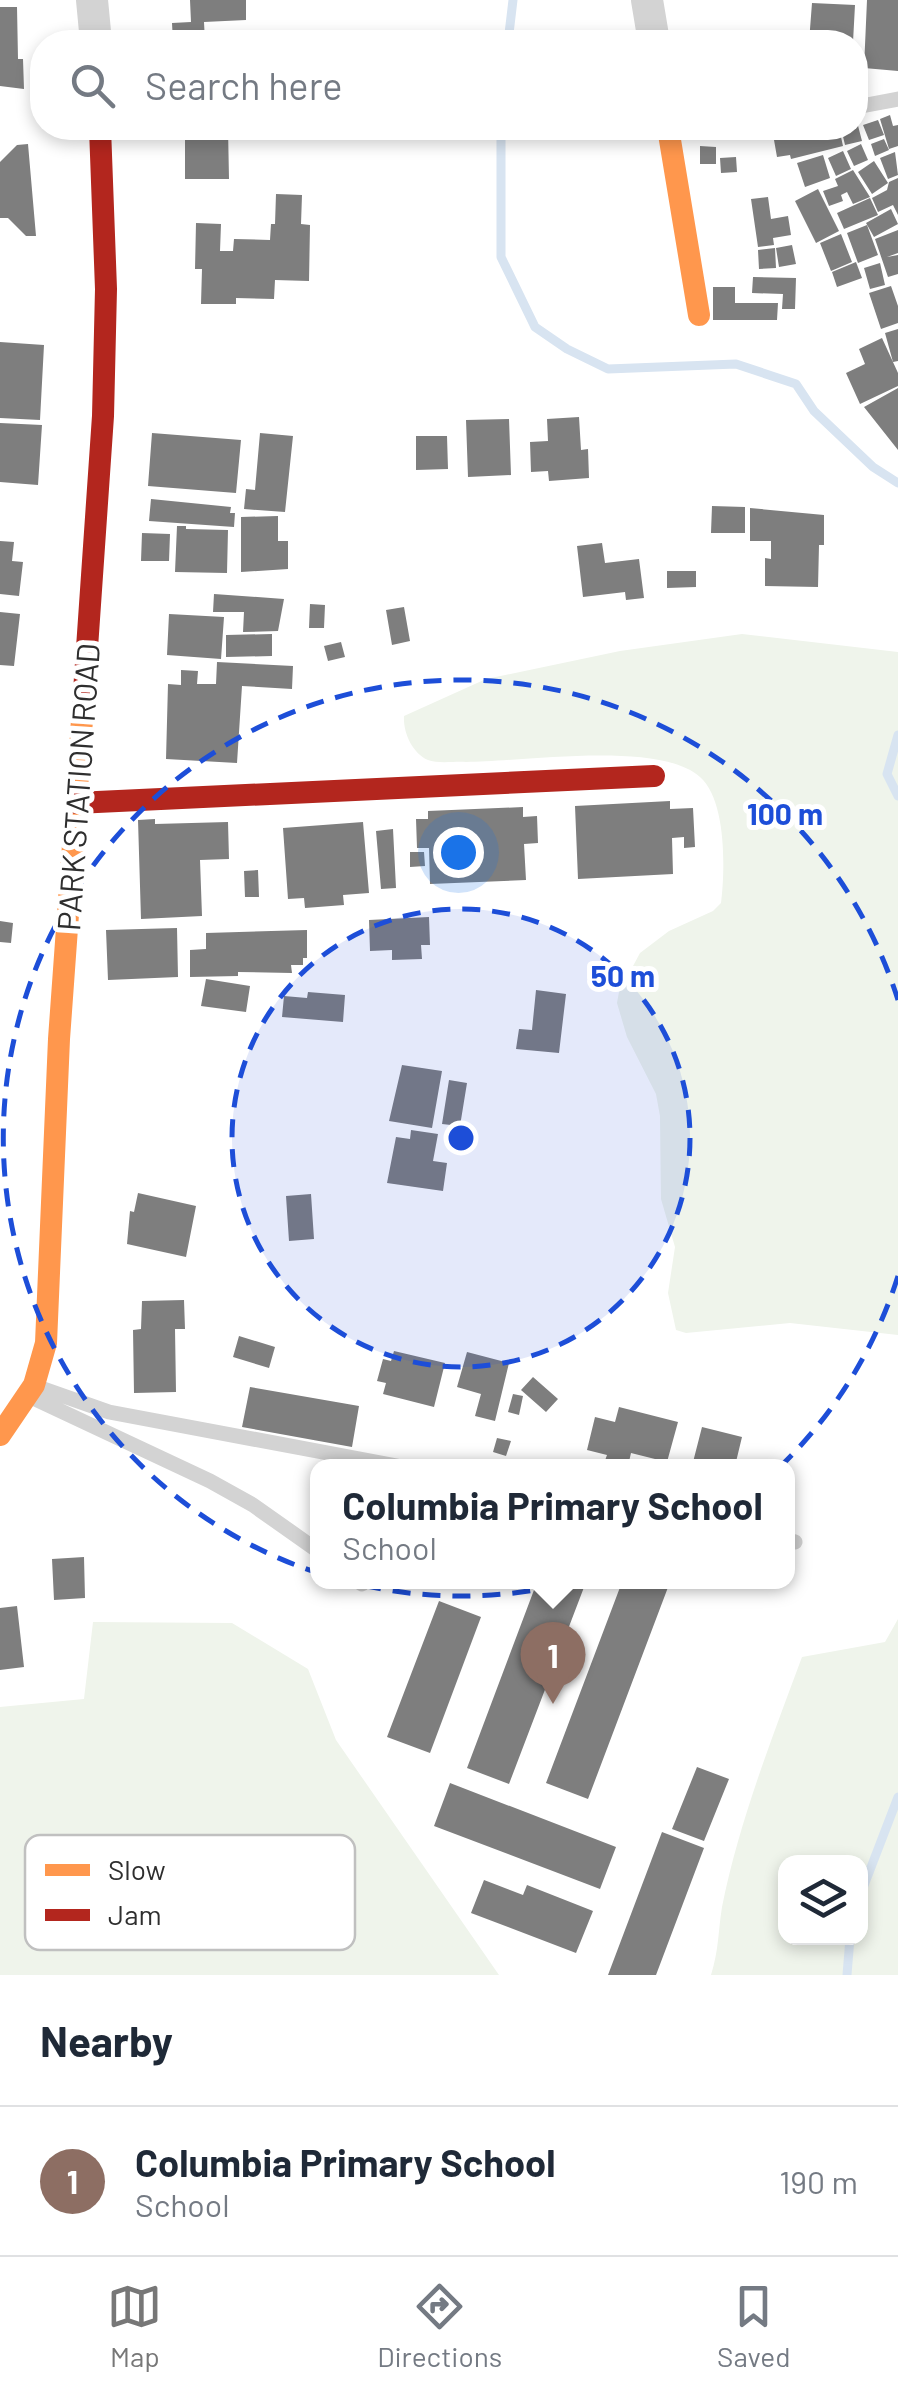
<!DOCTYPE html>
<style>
body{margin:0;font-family:Barlow,sans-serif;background:#f2f2f3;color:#1f2937}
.controls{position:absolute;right:30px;bottom:30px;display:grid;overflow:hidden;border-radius:20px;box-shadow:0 5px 15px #0003}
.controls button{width:90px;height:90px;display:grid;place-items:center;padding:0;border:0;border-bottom:2px solid #e0e1e3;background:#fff;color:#1f2937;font:50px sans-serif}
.you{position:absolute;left:458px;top:852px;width:35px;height:35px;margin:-25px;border:8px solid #fff;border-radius:50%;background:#1a73e8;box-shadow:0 0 0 15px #1a73e833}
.badge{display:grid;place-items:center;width:65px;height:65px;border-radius:50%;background:#777;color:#fff;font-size:32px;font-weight:700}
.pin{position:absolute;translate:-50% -82px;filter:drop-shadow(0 2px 5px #0008)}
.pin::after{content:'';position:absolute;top:52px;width:35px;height:30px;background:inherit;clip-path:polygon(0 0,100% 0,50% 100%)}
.popup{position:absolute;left:310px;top:1459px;width:485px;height:130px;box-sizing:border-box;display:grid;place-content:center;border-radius:20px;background:#fff;filter:drop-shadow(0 2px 8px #0005);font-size:32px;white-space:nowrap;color:#747a83}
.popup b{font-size:38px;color:#1f2937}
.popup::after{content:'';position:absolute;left:50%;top:100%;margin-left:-20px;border:20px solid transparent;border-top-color:#fff}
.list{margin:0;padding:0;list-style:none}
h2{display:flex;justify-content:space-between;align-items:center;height:130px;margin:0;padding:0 40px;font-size:42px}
h2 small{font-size:32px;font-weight:400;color:#747a83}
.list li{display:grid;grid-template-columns:65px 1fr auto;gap:30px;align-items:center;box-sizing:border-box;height:150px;padding:0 40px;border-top:2px solid #e0e1e3}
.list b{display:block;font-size:38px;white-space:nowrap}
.list p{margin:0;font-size:32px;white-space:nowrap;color:#747a83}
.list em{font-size:32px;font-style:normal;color:#747a83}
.icon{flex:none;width:55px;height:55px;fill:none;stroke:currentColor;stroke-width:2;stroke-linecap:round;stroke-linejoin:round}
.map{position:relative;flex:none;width:898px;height:1975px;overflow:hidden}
.search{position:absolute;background:#fff;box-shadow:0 5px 15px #0003;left:30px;right:30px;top:30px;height:110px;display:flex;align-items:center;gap:25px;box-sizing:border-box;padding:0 35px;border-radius:40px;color:#747a83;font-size:38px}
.sheet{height:280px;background:#fff}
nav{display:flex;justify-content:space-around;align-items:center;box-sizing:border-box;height:140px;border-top:2px solid #e0e1e3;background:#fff;font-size:28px;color:#747a83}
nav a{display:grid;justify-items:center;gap:5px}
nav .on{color:#777}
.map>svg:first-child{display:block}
</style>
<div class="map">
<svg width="898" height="1975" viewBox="0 0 898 1975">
<rect width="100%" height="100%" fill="#fff"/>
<path fill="#eff4eb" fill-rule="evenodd" d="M742,634l156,18v683l-108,-12 -104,10 -10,-3 -8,-37 7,-46 -14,-48 -1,-83 -4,-22 -29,-57 -10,-34 2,-11 21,-39 29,-22 44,-20 8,-8c4,-32 6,-102 -21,-126 -41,-37 -178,-15 -234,-15 -10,-1 -28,2 -38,-2 -16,-7 -25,-28 -24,-44l82,-37 134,-28z
M898,1619v356h-187c8,-26 7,-43 11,-68 17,-85 50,-169 80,-250l83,-15zM860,1862v76h-74v-76z
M93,1622l139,1 76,46 28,71 163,235h-499v-268l84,-8z"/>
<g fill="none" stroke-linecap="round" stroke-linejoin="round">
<path stroke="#d8e4f1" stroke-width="9" d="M508,42l5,-42
M501,128v129l34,70 32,22 41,20 128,-5 60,20 18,27 59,56 25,16
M898,735l-11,39 11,22
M860,1896l38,-99
M847,1975l3,-37"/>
</g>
<path fill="#7e7e7e" d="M190,0h56v20l-42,2 1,20h-32l-1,-19 19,-1z
M867,0h31v71l-34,-3z
M812,3l43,2 -2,37h-44z
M0,7h17l1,52h5l1,30 -24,-3z
M890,115l3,11 5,-1v21l-9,3 -9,-30z
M856,118l6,23 -17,4 -4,-17h15z
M878,120l6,15 -15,5 -6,-15z
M181,128h47l1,51h-44v-47h-4z
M839,128l4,18 -52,13 -1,-4 -13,2 -3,-17z
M884,139l5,11 -14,6 -4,-12z
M28,144l8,92h-10l-18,-18h-8v-56l17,-17z
M861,144l7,16 -14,6 -7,-15z
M700,146l16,1v17h-16z
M843,151l8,18 -15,7 -8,-18z
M895,152l3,23 -10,4 -8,-21z
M823,155l7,23 -25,9 -8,-24z
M736,157l1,15 -16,1 -1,-15z
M874,161l14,22 -16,11 -14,-22z
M853,170l17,27 -17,7 -6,-12 -6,3 2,6 -14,5 -6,-15 15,-5 -3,-7z
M898,178v37l-5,-10 -15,7 -6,-14 15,-8 2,-8z
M818,189l21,42 -23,12 -21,-42z
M276,194l26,1 -1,29 9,1 -1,56 -34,-1 -1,19 -38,-1v6h-35l1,-35h-7l1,-46 25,1 -1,27h13l1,-12 36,1 1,-16h4z
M768,197l3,22 17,-3 3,19 -18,3 1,7 -16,2 -7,-48z
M870,198l8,17 -34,14 -7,-16z
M891,209l7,15 -24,13 -8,-14z
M867,225l11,30 -20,8 -11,-30z
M898,230v23l-11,4 11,-2v19l-10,3 -13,-38z
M841,234l11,28 -21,9 -11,-28z
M792,245l4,19 -17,3 -3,-19z
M775,248l1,20 -17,1 -1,-19z
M856,262l6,16 -25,9 -5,-15z
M880,263l5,22 -15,4 -6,-21z
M753,277l43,1 -1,31h-13l1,-15 -31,-1z
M891,286l7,20v17l-17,6 -12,-36z
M713,287h22v16h43l-1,17h-64z
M898,329v32l-5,1 -8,-29z
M882,338l16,35v13l-38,18 -14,-31 19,-9 -6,-15z
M0,342l44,3 -4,75 -40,-2z
M898,388v62l-34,-43z
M579,417l2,33 7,-1 1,29 -40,3 -1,-10 -17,1 -1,-30 18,-1 -1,-22z
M509,419l2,56 -43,2 -2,-57z
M0,423l42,2 -4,60 -38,-3z
M152,433l89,7 -5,53 -88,-7z
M260,433l33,3 -8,76 -41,-3 2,-20 9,1z
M416,436h31l1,33 -32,1z
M151,499l80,8 -1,6h5l-1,14 -85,-6z
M712,506l33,1v26h-34z
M750,508l74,7v30h-5l-1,42 -53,-1v-28l6,1v-18h-21z
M278,516v25h10v28l-47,3v-55z
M177,526h9v3l42,1 -1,43 -52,-1z
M142,533l28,1 -1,27h-28z
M0,541l14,1 -2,19 11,1 -4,34 -19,-2z
M602,543l3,20 34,-4 5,39 -18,2 -1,-8 -42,5 -6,-51z
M667,571h29v16l-29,1z
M214,594l70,5 -6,32 -35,1 1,-20h-31z
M310,604l15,1 -1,23h-15z
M404,607l6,34 -18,4 -6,-35z
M0,612l20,2 -6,52 -14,-1z
M169,614l55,3 -3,42 -54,-4z
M272,634v22l-46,1v-22z
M341,642l4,15 -17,4 -4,-15z
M217,662l76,4 -1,23 -50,-3 -5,77 -71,-4 2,-75 13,1v-15l17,1 -1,13h19z
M670,801v8l23,-1 2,39 -11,1v-11l-12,1 1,36 -95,5 -3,-73z
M523,807v10l14,-1 1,27 -14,1 2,36 -96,4 -1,-36h-12l-1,-29h12v-8z
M155,819v5l73,-2 1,37 -29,1 2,56 -61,3 -3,-99z
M363,822l6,71 -26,2 1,10 -39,3 -1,-10 -16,1 -5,-71z
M393,829l3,59 -15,1 -5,-58z
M410,852h14l1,14 -15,1z
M258,870l1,27h-14l-1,-26z
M429,917l1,28h-9l1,14 -30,1v-10l-22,1 -1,-31z
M0,921l13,2 -2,20 -11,-1z
M177,928l1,49 -70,3 -2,-50z
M307,930v28h-4v7h-12l1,8 -54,-1v4l-48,1v-27l16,-1v-16z
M206,979l44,7 -4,26 -45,-6z
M536,990l30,4 -7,59 -43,-4 3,-20 13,1z
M308,992l37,3 -2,27 -61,-5 2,-21 23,2z
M402,1065l40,6 -10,57 -43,-7z
M449,1080l18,3 -7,43 -18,-2z
M411,1130l27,4 -5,27 14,2 -4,28 -56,-8 9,-46 14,2z
M138,1193l58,13 -10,51 -59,-13 3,-33 4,1z
M311,1194l3,45 -25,2 -3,-45z
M184,1300l1,29h-10l1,63 -42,1 -1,-63 8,-1 1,-28z
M239,1336l36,11 -6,21 -36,-11z
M394,1351l51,12 -11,44 -51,-13 3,-11 -9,-2 6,-22 8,2z
M467,1352l42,11 -14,58 -20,-5 6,-22 -24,-7z
M533,1377l25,22 -12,13 -25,-22z
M250,1387l109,19 -7,41 -110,-20z
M513,1394l10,2 -4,19 -11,-3z
M619,1407l59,15 -11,40 -36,-9 -3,13h-25l4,-11 -20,-5 8,-33 20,5z
M702,1427l40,10 -7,29h-43z
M497,1438l14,3 -5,15 -13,-4z
M84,1557l1,41 -31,2 -2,-41z
M537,1582h49l-77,202 -42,-16z
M622,1582h48l-82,217 -42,-16z
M439,1601l42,16 -51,136 -43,-16z
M17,1606l7,61 -24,3v-62z
M697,1767l32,12 -25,62 -32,-12z
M450,1783l166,64 -16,42 -166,-63z
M662,1832l42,16 -48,127h-48z
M484,1880l39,15 4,-10 66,26 -17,42 -105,-40z"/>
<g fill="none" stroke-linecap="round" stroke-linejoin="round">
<path stroke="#d3d3d3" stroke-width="15" d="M856,107l42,-8
M38,1387l71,25 288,54
M31,1397l179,84 43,24 65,46
M788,1540l7,2
M359,1582l3,2"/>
<path stroke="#d3d3d3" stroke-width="32" d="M92,0l4,42
M647,0l7,42"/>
<path stroke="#ff974d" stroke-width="22" d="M668,128l31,187
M0,1435l34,-50 12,-42 13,-304 24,-333"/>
<path stroke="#b3261e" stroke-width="22" d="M83,706l20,-290 3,-127 -6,-161
M76,803l578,-27"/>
</g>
<circle cx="461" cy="1138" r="229" fill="#1d4ed8" fill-opacity=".12"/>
<g fill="none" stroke="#1d4ed8" stroke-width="5" stroke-dasharray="18 12">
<circle cx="461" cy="1138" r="229"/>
<path d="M898 1276A458 458 0 1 1 898 1000"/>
</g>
<g text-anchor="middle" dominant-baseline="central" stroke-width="10" stroke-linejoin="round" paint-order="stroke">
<g font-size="32" fill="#2e2e2e" stroke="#fff">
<text transform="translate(77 787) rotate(-86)">PARK STATION ROAD</text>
</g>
</g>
<rect x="25" y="1835" width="330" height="115" rx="15" fill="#fff" stroke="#c0c0c0" stroke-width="2.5"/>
<rect x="45" y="1864" width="45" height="12" fill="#ff974d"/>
<rect x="45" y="1909" width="45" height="12" fill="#b3261e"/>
<g font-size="28" fill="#2e2e2e">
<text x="108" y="1880">Slow</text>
<text x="108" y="1925">Jam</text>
</g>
<circle cx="461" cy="1138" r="15" fill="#1d4ed8" stroke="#fff" stroke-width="5"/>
<g font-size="30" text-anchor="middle" font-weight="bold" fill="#1d4ed8" stroke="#fff" stroke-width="10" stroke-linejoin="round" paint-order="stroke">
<text x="785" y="825">100 m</text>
<text x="623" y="987">50 m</text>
</g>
</svg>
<div class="controls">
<button><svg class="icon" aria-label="layers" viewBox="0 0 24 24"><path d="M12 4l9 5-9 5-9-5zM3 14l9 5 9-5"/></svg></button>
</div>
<div class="you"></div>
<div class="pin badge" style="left:553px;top:1704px;background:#8d6e63">1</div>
<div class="popup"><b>Columbia Primary School</b>School</div>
<div class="search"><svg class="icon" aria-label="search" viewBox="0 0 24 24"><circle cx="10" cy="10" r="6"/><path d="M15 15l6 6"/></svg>Search here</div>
</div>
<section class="sheet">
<h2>Nearby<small></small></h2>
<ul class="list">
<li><span class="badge" style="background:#8d6e63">1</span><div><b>Columbia Primary School</b><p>School</p></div><em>190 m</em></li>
</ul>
</section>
<nav>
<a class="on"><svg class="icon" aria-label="map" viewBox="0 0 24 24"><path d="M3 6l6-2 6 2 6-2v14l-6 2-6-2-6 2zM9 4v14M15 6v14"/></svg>Map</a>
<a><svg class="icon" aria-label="directions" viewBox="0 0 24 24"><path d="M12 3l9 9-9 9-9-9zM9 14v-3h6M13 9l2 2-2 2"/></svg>Directions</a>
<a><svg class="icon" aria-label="saved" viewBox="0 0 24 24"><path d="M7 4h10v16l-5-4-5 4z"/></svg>Saved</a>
</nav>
